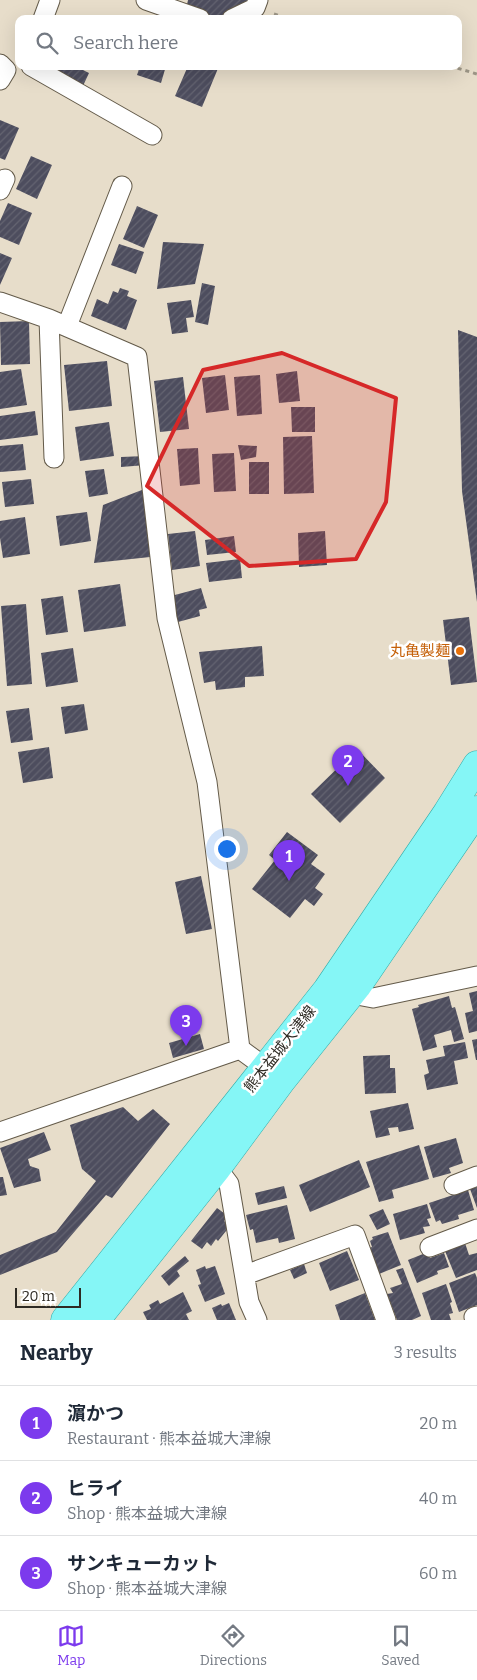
<!DOCTYPE html>
<meta charset="utf-8">
<style>
body{margin:0;font-family:Bitter,"Noto Sans JP",serif;background:#f2f2f3;color:#1f2937}
.scale{position:absolute;left:15px;bottom:12px;width:66px;box-sizing:border-box;padding-left:5px;border:2px solid #2e2a23;border-top:0;font-size:14px;line-height:18px;white-space:nowrap;color:#2e2a23;-webkit-text-stroke:4px #fff;paint-order:stroke}
.you{position:absolute;left:226px;top:848px;width:18px;height:18px;margin:-12px;border:4px solid #fff;border-radius:50%;background:#1a73e8;box-shadow:0 0 0 8px #1a73e833}
.badge{display:grid;place-items:center;width:32px;height:32px;border-radius:50%;background:#7c3aed;color:#fff;font-size:16px;font-weight:700}
.pin{position:absolute;translate:-50% -41px;filter:drop-shadow(0 1px 2px #0008)}
.pin::after{content:'';position:absolute;top:26px;width:18px;height:15px;background:inherit;clip-path:polygon(0 0,100% 0,50% 100%)}
.list{margin:0;padding:0;list-style:none}
h2{display:flex;justify-content:space-between;align-items:center;height:65px;margin:0;padding:0 20px;font-size:21px}
h2 small{font-size:16px;font-weight:400;color:#747a83}
.list li{display:grid;grid-template-columns:32px 1fr auto;gap:15px;align-items:center;box-sizing:border-box;height:75px;padding:0 20px;border-top:1px solid #e0e1e3}
.list b{display:block;font-size:19px;white-space:nowrap}
.list p{margin:0;font-size:16px;white-space:nowrap;color:#747a83}
.list em{font-size:16px;font-style:normal;color:#747a83}
.icon{flex:none;width:28px;height:28px;fill:none;stroke:currentColor;stroke-width:2;stroke-linecap:round;stroke-linejoin:round}
.map{position:relative;flex:none;width:477px;height:1320px;overflow:hidden}
.search{position:absolute;background:#fff;box-shadow:0 5px 20px #0002;left:15px;right:15px;top:15px;height:55px;display:flex;align-items:center;gap:12px;box-sizing:border-box;padding:0 18px;border-radius:10px;color:#747a83;font-size:19px}
.sheet{height:290px;background:#fff}
nav{display:flex;justify-content:space-around;align-items:center;box-sizing:border-box;height:70px;border-top:1px solid #e0e1e3;background:#fff;font-size:14px;color:#747a83}
nav a{display:grid;justify-items:center;gap:2px}
nav .on{color:#7c3aed}
.map>svg:first-child{display:block}
</style>
<div class="map">
<svg width="477" height="1320" viewBox="0 0 477 1320">
<defs>
<pattern id="building-hatch" width="6" height="6" patternUnits="userSpaceOnUse" patternTransform="scale(1.25)"><rect width="6" height="6" fill="#4d4d5e"/><path d="M-1 1l2-2M0 6l6-6M5 7l2-2" fill="none" stroke="#646471"/></pattern>
</defs>
<rect width="100%" height="100%" fill="#e7ddca"/>
<path fill="url(#building-hatch)" d="M188,0h61v4l-34,14 -30,-4z
M55,66h25l-1,2 10,5 -7,15 -30,-15z
M140,66h26l-5,17 -24,-8z
M188,66h31l-17,41 -27,-11z
M0,120l19,8 -14,32 -5,-2z
M31,156l21,9 -15,34 -21,-10z
M8,203l24,10 -13,32 -19,-8v-16z
M137,206l21,9 -14,33 -21,-9z
M163,242l41,2 -9,40 -38,5z
M119,244l25,8 -8,22 -25,-9z
M0,253l12,5 -12,27z
M202,283l13,3 -7,39 -13,-3z
M120,288l9,3 -2,5 10,4 -11,30 -35,-14 6,-17 11,5 5,-13 5,2z
M191,300l3,17 -8,1 2,14 -16,2 -5,-31z
M29,321l1,43 -29,1 -1,-43z
M458,330l19,7v265l-15,-111z
M107,361l5,45 -43,5 -5,-46z
M21,369l6,36 -27,4v-37z
M297,371l3,30 -21,2 -3,-29z
M225,375l4,35 -23,3 -4,-35z
M260,375l2,39 -25,2 -3,-39z
M183,377l6,52 -29,3 -6,-51z
M291,407h24v25h-23z
M35,411l3,24 -38,5v-24z
M109,422l5,34 -34,5 -5,-34z
M312,436l2,57 -30,1 -1,-57z
M23,444l3,26 -26,2v-26z
M238,445l19,1 -1,11 -15,3z
M198,448l2,36 -20,2 -3,-37z
M234,453l2,38 -22,1 -2,-38z
M145,456l1,9 -25,2v-10z
M249,462h20v32h-20z
M104,469l4,25 -19,3 -4,-26z
M31,479l3,25 -29,3 -3,-25z
M147,488l3,69 -56,6 9,-58z
M87,512l4,29 -31,5 -4,-30z
M25,517l5,37 -27,4 -3,-20v-17z
M195,531l5,35 -28,4 -4,-36z
M325,531l2,34 -28,2 -1,-34z
M234,536l2,16 -29,3 -2,-15z
M240,559l2,19 -33,4 -3,-19z
M120,584l6,42 -42,6 -6,-42z
M201,588l6,20 -8,2 1,6 -22,6 -7,-26z
M63,596l5,36 -22,3 -5,-36z
M26,604l6,80 -25,2 -6,-80z
M469,617l8,65 -26,3 -8,-65z
M262,646l2,30 -19,1v10l-29,3 -1,-9 -11,2 -5,-31z
M73,648l5,34 -32,5 -5,-34z
M84,704l4,26 -23,4 -4,-27z
M29,708l4,32 -22,3 -5,-32z
M49,747l4,31 -30,5 -5,-31z
M357,749l28,29 -45,45 -29,-29z
M287,832l31,23 -7,9 14,10 -10,14 8,6 -9,12 -9,-7 -15,19 -38,-29 23,-29 -6,-5z
M201,876l11,53 -26,5 -11,-52z
M477,991v40l-8,2 -4,-20 8,-2 -4,-18z
M449,996l3,12 3,-1 9,32 -10,3 -3,-12 -17,5 3,12 -14,4 -11,-42 7,-2 -1,-2z
M200,1034l4,15 -31,9 -4,-15z
M477,1039v21h-1l-4,-20z
M465,1042l3,16 -14,3 4,23 -31,6 -3,-15 5,-2 -3,-13 19,-4 -2,-10z
M390,1055v13h5l1,25 -31,1 -2,-38z
M408,1103l6,26 -15,3 -1,-5 -10,1 2,7 -14,3 -6,-27z
M123,1107l15,14 15,-12 17,15 -58,74 -6,-3 -49,57 -57,23v-20l56,-23 40,-51 -14,-12 -12,-44z
M44,1132l7,18 -23,9 2,7 9,3 2,12 -27,7 -14,-40z
M456,1138l7,25 -14,5 2,5 -18,5 -9,-31z
M419,1145l10,34 -37,11 2,8 -15,4 -13,-40z
M359,1160l11,27 -60,25 -11,-27z
M0,1177h3l4,18 -7,1z
M284,1186l3,12 -29,7 -3,-12z
M477,1187v21l-7,-19z
M468,1190l6,20 -16,5 1,4 -17,5 -2,-4 -4,2 -7,-19z
M427,1204l4,14 -4,1 3,7 -7,1 2,6 -25,7 -7,-26z
M287,1205l8,34 -16,4 -1,-5 -22,5 -3,-14 -3,1 -4,-15z
M217,1208l11,8 -4,5 6,5 -12,15 -2,-2 -5,7 -4,-4 -5,7 -11,-8z
M383,1209l7,15 -13,6 -8,-15z
M388,1232l13,33 -22,9 -10,-26 3,-1 -2,-6 3,-2 -1,-2z
M465,1243l4,12 8,-2v17l-21,8 -11,-27z
M347,1251l12,29 -29,11 -11,-28z
M428,1252l2,6 14,-5 5,14 -12,4 1,3 -21,9 -9,-23z
M185,1256l4,5 -12,10 3,5 -11,10 -8,-10z
M304,1264l3,9 -13,6 -4,-9z
M205,1266l1,3 9,-3 10,28 -20,8 -7,-17 3,-1 -5,-14z
M403,1268l18,48 -9,4h-15l-10,-26 6,-1 -3,-5 12,-4 -6,-14z
M475,1273l2,5v27l-18,7 -10,-29z
M446,1284l6,18 -2,1 3,10 -4,1 2,6h-20l-9,-27z
M183,1292l9,19 -6,3 3,6h-42l-4,-8 8,-3 -2,-4 9,-5 2,4z
M365,1293l10,27h-35l-5,-15z
M229,1303l7,17h-19l-5,-12 9,-4 1,2z"/>
<g fill="none" stroke-linecap="round" stroke-linejoin="round">
<g stroke="#635a49" stroke-width="21">
<path id="minor" d="M146,0l54,19
M43,19l7,-19
M232,19l23,-11 3,-8
M0,64l6,6 -6,10
M31,66l121,69
M0,190l5,-11
M0,302l49,17 88,38 30,261 40,164 33,267
M49,319l5,139
M67,326l55,-140
M341,992l32,6 104,-22
M0,1132l240,-83 26,19 7,-7
M217,1168l12,16 20,118 8,18
M454,1185l23,-9
M430,1247l47,-18
M245,1275l110,-40 31,85
M474,1317l3,-1"/>
</g>
<g stroke="#31aba8" stroke-width="29">
<path id="primary" d="M65,1320l262,-330 120,-177 30,-48
M96,1320l121,-152 65,-88 75,-94 120,-176"/>
</g>
<path stroke="#9c9586" stroke-width="3" stroke-dasharray="4 4" stroke-linecap="butt" d="M274,14l16,5
M450,66l27,8"/>
<use href="#minor" stroke="#fff" stroke-width="19"/>
<use href="#primary" stroke="#85f6f6" stroke-width="28"/>
</g>
<path fill="#d62828" fill-opacity="0.2" stroke="#d62828" stroke-width="4" stroke-linejoin="round" d="M282,353l114,45 -10,104 -30,57 -107,7 -102,-80 56,-116z"/>
<circle fill="#e8710a" stroke="#fff" stroke-width="2" cx="460" cy="651" r="5"/>
<g text-anchor="middle" dominant-baseline="central" stroke-width="5" stroke-linejoin="round" paint-order="stroke">
<g font-size="15" fill="#c56008" stroke="#fff" text-anchor="end">
<text x="450" y="651">丸亀製麺</text>
</g>
<g font-size="15" fill="#2e2a23" stroke="#fff">
<text transform="translate(280 1049) rotate(-52)">熊本益城大津線</text>
</g>
</g>
</svg>
<div class="scale">20 m</div>
<div class="you"></div>
<div class="pin badge" style="left:289px;top:881px">1</div>
<div class="pin badge" style="left:348px;top:786px">2</div>
<div class="pin badge" style="left:186px;top:1046px">3</div>
<div class="search"><svg class="icon" aria-label="search" viewBox="0 0 24 24"><circle cx="10" cy="10" r="6"/><path d="M15 15l6 6"/></svg>Search here</div>
</div>
<section class="sheet">
<h2>Nearby<small>3 results</small></h2>
<ul class="list">
<li><span class="badge">1</span><div><b>濵かつ</b><p>Restaurant · 熊本益城大津線</p></div><em>20 m</em></li>
<li><span class="badge">2</span><div><b>ヒライ</b><p>Shop · 熊本益城大津線</p></div><em>40 m</em></li>
<li><span class="badge">3</span><div><b>サンキューカット</b><p>Shop · 熊本益城大津線</p></div><em>60 m</em></li>
</ul>
</section>
<nav>
<a class="on"><svg class="icon" aria-label="map" viewBox="0 0 24 24"><path d="M3 6l6-2 6 2 6-2v14l-6 2-6-2-6 2zM9 4v14M15 6v14"/></svg>Map</a>
<a><svg class="icon" aria-label="directions" viewBox="0 0 24 24"><path d="M12 3l9 9-9 9-9-9zM9 14v-3h6M13 9l2 2-2 2"/></svg>Directions</a>
<a><svg class="icon" aria-label="saved" viewBox="0 0 24 24"><path d="M7 4h10v16l-5-4-5 4z"/></svg>Saved</a>
</nav>
